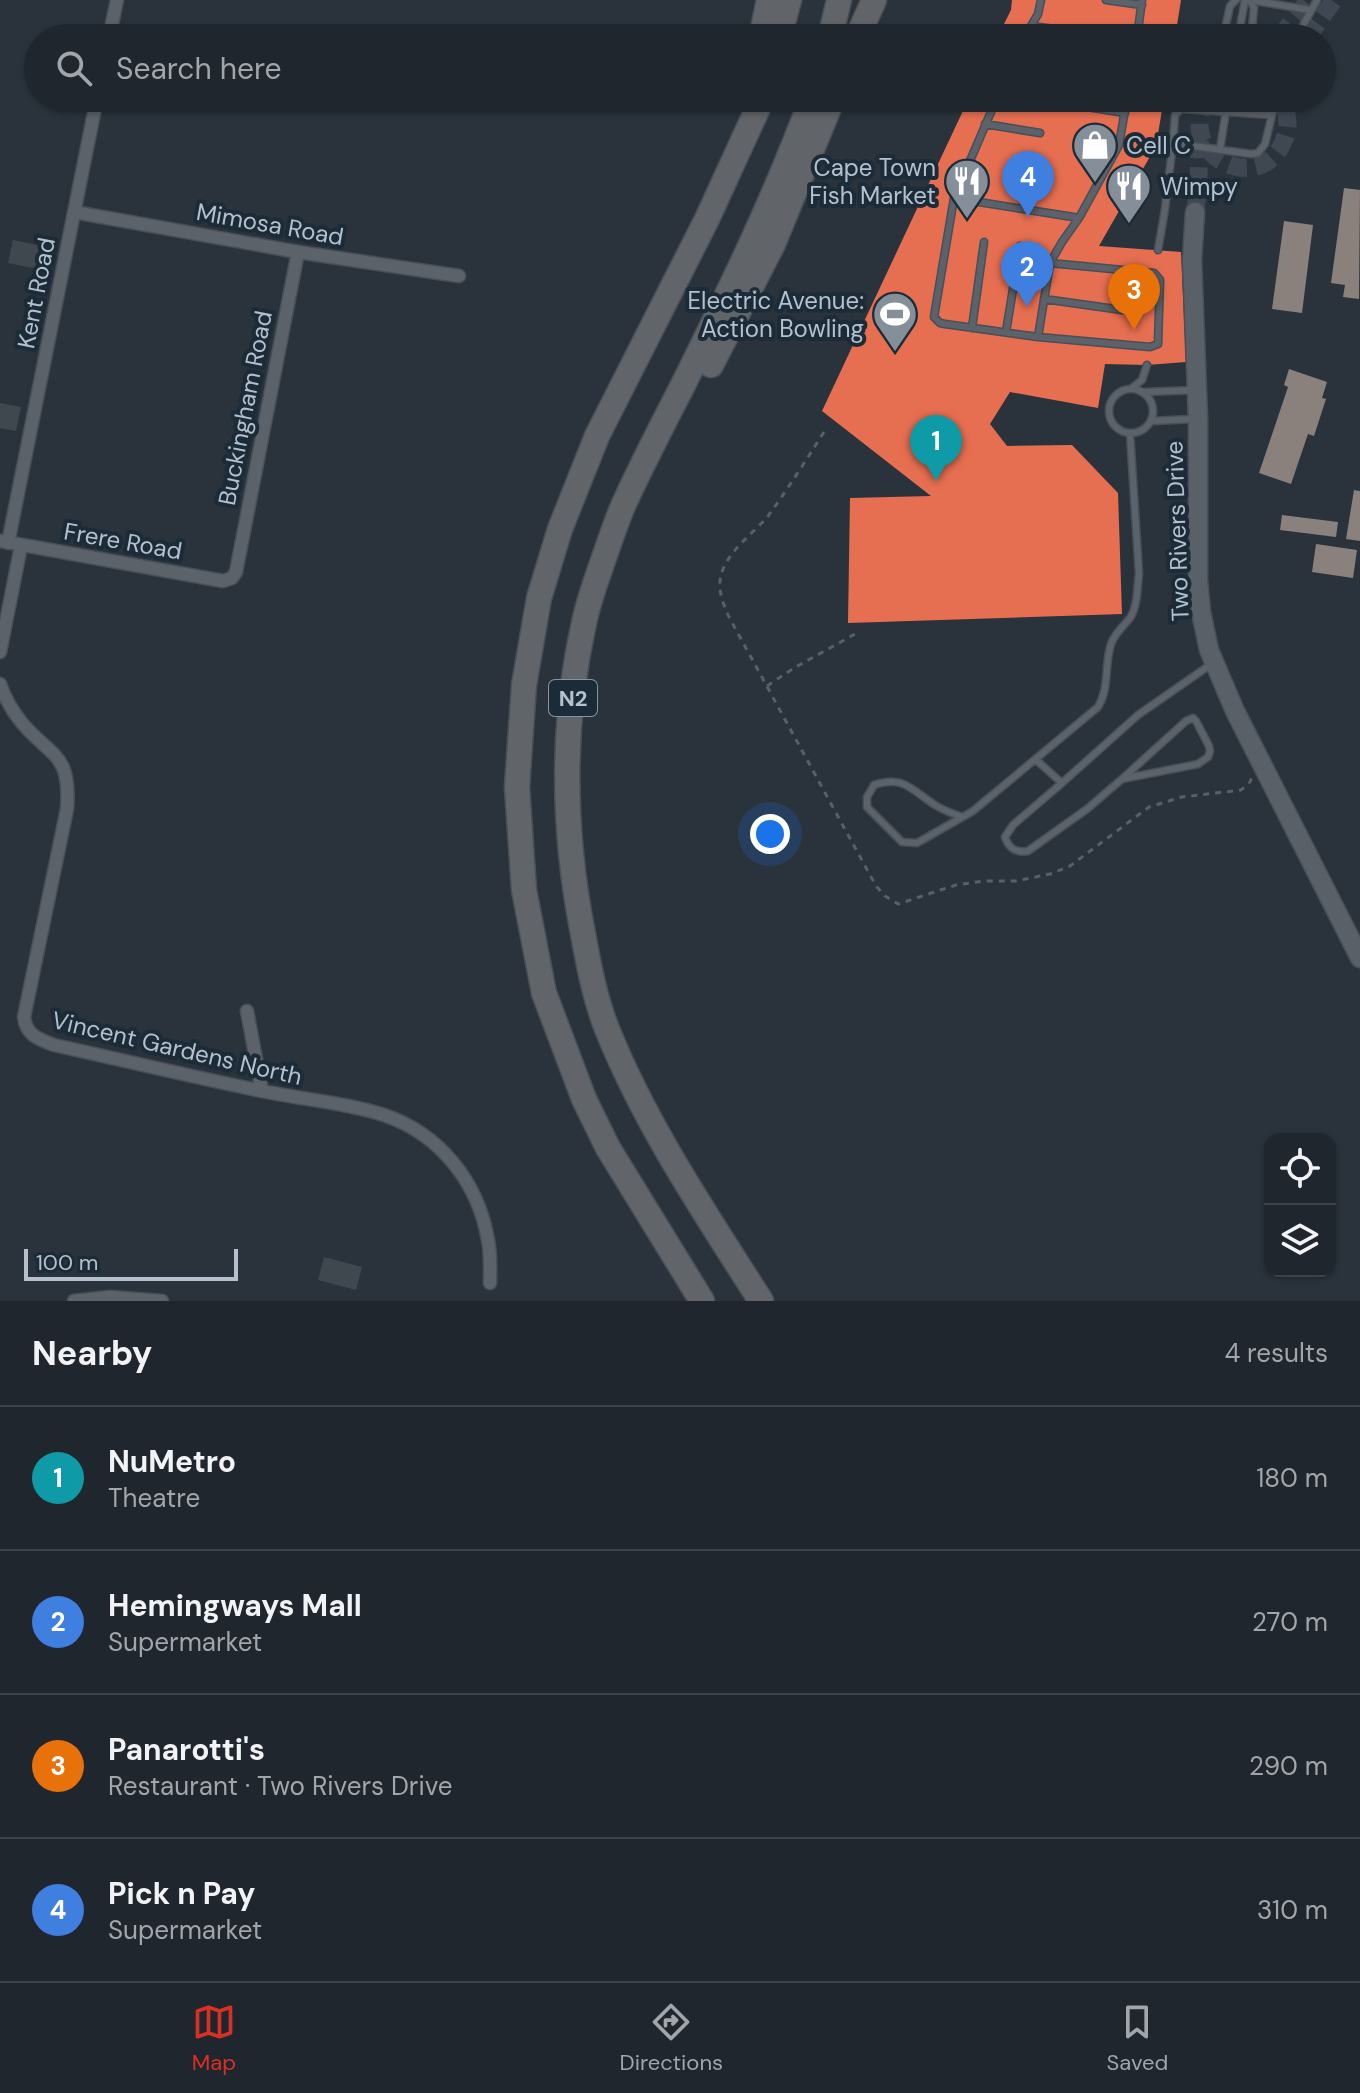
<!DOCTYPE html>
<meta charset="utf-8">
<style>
body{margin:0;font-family:"DM Sans",sans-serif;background:#282e35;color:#f1f3f6}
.controls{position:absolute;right:24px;bottom:24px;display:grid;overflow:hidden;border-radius:16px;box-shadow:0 2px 6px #0004}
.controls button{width:72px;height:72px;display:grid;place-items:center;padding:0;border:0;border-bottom:2px solid #3d4349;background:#20262d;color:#f1f3f6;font:40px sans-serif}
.scale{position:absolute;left:24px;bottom:20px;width:214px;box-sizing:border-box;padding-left:8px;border:4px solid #b4c0cd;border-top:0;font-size:22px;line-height:28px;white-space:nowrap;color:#b4c0cd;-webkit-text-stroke:6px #1c2b38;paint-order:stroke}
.you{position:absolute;left:770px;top:834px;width:28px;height:28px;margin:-20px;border:6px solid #fff;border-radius:50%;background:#1a73e8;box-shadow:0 0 0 12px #1a73e833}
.badge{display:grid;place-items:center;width:52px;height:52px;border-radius:50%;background:#d93025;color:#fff;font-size:26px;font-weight:700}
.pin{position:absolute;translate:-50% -66px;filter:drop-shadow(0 2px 4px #0008)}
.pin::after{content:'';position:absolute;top:42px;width:28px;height:24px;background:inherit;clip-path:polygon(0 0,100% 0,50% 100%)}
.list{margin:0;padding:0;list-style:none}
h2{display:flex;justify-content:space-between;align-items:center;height:104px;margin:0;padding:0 32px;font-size:34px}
h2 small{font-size:26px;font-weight:400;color:#a2a5aa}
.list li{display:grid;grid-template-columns:52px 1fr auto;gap:24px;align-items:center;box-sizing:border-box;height:144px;padding:0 32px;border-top:2px solid #3d4349}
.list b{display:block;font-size:30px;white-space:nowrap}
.list p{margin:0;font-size:26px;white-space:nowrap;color:#a2a5aa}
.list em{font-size:26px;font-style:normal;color:#a2a5aa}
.icon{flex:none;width:44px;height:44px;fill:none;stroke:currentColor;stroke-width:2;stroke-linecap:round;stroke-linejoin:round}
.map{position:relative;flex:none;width:1360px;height:1301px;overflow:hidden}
.search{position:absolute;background:#20262d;box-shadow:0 2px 6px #0004;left:24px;right:24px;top:24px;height:88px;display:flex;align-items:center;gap:20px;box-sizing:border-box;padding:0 28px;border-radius:44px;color:#a2a5aa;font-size:30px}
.sheet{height:680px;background:#20262d}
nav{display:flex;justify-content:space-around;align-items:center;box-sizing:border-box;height:112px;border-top:2px solid #3d4349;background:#20262d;font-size:22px;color:#a2a5aa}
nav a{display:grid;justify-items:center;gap:4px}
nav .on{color:#d93025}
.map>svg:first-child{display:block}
</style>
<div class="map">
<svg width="1360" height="1301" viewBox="0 0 1360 1301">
<rect width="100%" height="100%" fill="#2a333c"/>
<path fill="#e76f51" d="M1012,0h169l-6,38h-178l14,-28z
M969,98h195l-8,48 -57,100 82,6 5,110 -39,3 -42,-1 -7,44 -88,-16 -20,32 17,22 65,-1 46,48 4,121 -274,9 2,-125 81,-2 -109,-85z"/>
<path fill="#8a817c" d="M1344,188l16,2 -1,109 -16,-2 2,-12 -14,-2z
M1284,221l29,4 -11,88 -30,-4z
M1289,369l38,13 -5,16 4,1 -12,37 -6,-2 -17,50 -32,-11 29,-86 -4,-2z
M1354,490l6,1v50l-14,-2z
M1282,515l56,7 -2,15 -56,-7z
M1316,544l41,6 -4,28 -41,-6z"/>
<path fill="#40484f" d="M13,240l39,8 -5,23 -39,-8z
M0,403l21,4 -5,24 -16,-3z
M324,1257l38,10 -6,23 -38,-10z"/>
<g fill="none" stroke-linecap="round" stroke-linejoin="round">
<path stroke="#3f4852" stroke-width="18" stroke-dasharray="18 9" stroke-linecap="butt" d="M1279,38l30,-38
M1307,38l27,-38
M1207,98c-34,60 56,99 77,42 6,-15 4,-29 -4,-42
M1195,212l3,-20 2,-54"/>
<g stroke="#494f56" stroke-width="9">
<path id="lane" d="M1106,0l36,5
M1250,0l60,10
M1250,0l4,8 -3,30
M1032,26l85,12
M1024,38l14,-24 3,-14
M1137,38l5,-38
M1223,38l7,-32 6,-6
M1238,38l7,-38
M1296,38l21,-38
M1031,98l94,15
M985,124l55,9
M1173,143l2,-28 6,-6 90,6
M1220,149l6,-38
M954,198l43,-100
M1158,250l7,-41 8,-66 78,11 7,-1 7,-9 11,-46
M1050,263l104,10 6,7 -2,64 -8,3 -112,-10 12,-74 12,-21 17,-24 40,-73 8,-47
M1044,299l78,11
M972,328l12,-86
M1006,332l14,-86
M1038,337l-93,-13 -5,-1 -6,-6 20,-119 125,20
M1132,388l10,-8 5,-15
M1109 411a22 22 0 1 1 44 0a22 22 0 1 1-44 0Z
M1144,392l52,-2
M1151,421l43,-2
M1036,760l26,23 76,-68 72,-50
M1062,783l-49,42 -8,12c4,12 11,16 23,14l59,-42 35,-30 64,-58 7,-3 3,3 13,25 1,5 -2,6 -10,7 -76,15
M962,817c-10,-4 -21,-7 -30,-14 -21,-14 -30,-28 -58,-18l-7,12v10l35,35 15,1 56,-32 125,-104c12,-20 6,-41 13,-63 4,-11 12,-17 19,-26 8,-12 7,-31 9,-44l-9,-141"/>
</g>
<g stroke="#494f56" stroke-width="15">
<path id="street" d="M109,38l8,-38
M74,212l224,40 161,24
M0,541l223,40 9,-3 4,-6 62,-320
M8,543l89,-445
M0,652l21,-106
M0,684c5,14 12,27 22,39 30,35 49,30 45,86l-43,208c2,18 14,22 30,28 68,15 135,31 203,45 41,9 87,12 127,25 56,19 94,67 104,125 3,14 2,29 2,43
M247,1011l15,80
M74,1301l36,-4 52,4"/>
</g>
<g stroke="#494f56" stroke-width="21">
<path id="secondary" d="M1195,212l-3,48 6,159v161l3,32 8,38 26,61 125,247"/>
</g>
<g stroke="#474f57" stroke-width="27">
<path id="highway" d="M761,38l8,-38
M779,38l10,-38
M830,38l9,-38
M857,38l17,-38
M711,365l62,-121 60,-146
M702,1301l-94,-153 -24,-49 -40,-106 -20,-103 -7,-103 7,-102 15,-87 21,-69 37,-93 110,-217 50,-109 4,-12
M761,1301c-56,-88 -115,-175 -154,-272 -12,-30 -18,-63 -24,-95 -20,-102 -22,-208 1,-311 5,-25 15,-50 23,-74 5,-14 10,-29 16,-43 19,-42 40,-82 61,-123 46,-93 92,-187 128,-285"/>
</g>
<path stroke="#586066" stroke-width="3" stroke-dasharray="6 6" stroke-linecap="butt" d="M824,432c-18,28 -36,57 -56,84 -16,19 -45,38 -48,65 -1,13 4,25 9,36l147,269 9,10 13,8 58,-19 28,-4h32l34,-7 20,-8 79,-59 33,-10 59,-7 9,-8 2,-5
M767,686l27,-18 61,-34"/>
<use href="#lane" stroke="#5c6269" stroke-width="6"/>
<use href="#street" stroke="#5c6269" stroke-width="12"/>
<use href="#secondary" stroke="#5a6067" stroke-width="18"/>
<use href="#highway" stroke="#616569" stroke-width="24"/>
</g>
<defs>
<g id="shop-pin" transform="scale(2.3)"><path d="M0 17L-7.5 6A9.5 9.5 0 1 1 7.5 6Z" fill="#848f9a" stroke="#1c2b38"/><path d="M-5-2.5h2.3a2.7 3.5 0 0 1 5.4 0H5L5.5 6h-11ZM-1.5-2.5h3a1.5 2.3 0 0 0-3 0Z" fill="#fff"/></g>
<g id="restaurant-pin" transform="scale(2.3)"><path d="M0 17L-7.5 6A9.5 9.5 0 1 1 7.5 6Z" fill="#848f9a" stroke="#1c2b38"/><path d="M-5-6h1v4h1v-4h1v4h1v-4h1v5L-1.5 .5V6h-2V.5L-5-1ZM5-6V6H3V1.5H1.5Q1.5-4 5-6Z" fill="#fff"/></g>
<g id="stadium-pin" transform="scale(2.3)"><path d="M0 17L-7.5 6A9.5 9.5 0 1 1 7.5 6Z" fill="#848f9a" stroke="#1c2b38"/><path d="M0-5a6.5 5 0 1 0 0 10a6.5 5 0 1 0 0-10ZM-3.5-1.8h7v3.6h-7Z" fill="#fff"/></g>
</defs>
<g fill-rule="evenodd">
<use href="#shop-pin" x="1095" y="145"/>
<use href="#restaurant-pin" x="967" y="181"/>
<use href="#restaurant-pin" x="1129" y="186"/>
<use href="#stadium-pin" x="895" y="314"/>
</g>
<g text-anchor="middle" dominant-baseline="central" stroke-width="8" stroke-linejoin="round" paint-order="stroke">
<rect fill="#1c2b38" stroke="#8693a0" stroke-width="2" x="549" y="680" width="48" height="36" rx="6"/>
<g font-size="22" font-weight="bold" fill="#b4c0cd">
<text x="573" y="698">N2</text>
</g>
<g font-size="24" fill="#b4c0cd" stroke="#1c2b38" text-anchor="start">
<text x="1126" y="145">Cell C</text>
<text x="936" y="167" text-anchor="end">Cape Town<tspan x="936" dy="28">Fish Market</tspan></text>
<text x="1160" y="186">Wimpy</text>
<text x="864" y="300" text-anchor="end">Electric Avenue:<tspan x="864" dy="28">Action Bowling</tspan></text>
</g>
<g font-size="24" fill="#b4c0cd" stroke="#1c2b38">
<text transform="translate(270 224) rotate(10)">Mimosa Road</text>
<text transform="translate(36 293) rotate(-79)">Kent Road</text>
<text transform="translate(245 408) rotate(-79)">Buckingham Road</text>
<text transform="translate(1177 531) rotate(-92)">Two Rivers Drive</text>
<text transform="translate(123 541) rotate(10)">Frere Road</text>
<text transform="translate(177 1048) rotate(13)">Vincent Gardens North</text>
</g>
</g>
</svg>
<div class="controls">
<button><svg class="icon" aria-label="locate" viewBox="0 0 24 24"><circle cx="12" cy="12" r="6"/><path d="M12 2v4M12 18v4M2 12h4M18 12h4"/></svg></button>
<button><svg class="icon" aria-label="layers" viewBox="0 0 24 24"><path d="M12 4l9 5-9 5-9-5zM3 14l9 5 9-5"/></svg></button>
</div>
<div class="scale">100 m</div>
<div class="you"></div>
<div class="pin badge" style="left:936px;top:481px;background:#0f9aa8">1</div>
<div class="pin badge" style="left:1027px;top:307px;background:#3f7fe0">2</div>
<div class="pin badge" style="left:1134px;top:330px;background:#e8710a">3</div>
<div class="pin badge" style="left:1028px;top:217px;background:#3f7fe0">4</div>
<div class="search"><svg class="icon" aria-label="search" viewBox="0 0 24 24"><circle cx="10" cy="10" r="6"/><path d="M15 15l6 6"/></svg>Search here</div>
</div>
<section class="sheet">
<h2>Nearby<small>4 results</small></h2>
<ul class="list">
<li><span class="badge" style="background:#0f9aa8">1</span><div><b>NuMetro</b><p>Theatre</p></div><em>180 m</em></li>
<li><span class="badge" style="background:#3f7fe0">2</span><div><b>Hemingways Mall</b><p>Supermarket</p></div><em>270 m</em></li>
<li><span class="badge" style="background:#e8710a">3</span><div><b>Panarotti's</b><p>Restaurant · Two Rivers Drive</p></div><em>290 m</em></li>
<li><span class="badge" style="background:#3f7fe0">4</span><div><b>Pick n Pay</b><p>Supermarket</p></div><em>310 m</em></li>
</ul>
</section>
<nav>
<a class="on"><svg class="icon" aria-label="map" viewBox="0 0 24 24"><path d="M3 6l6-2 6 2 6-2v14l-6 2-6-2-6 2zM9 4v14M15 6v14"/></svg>Map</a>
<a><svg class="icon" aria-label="directions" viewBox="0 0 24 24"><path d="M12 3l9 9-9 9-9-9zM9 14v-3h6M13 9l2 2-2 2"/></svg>Directions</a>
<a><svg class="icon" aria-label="saved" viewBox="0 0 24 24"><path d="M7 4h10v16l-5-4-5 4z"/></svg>Saved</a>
</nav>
